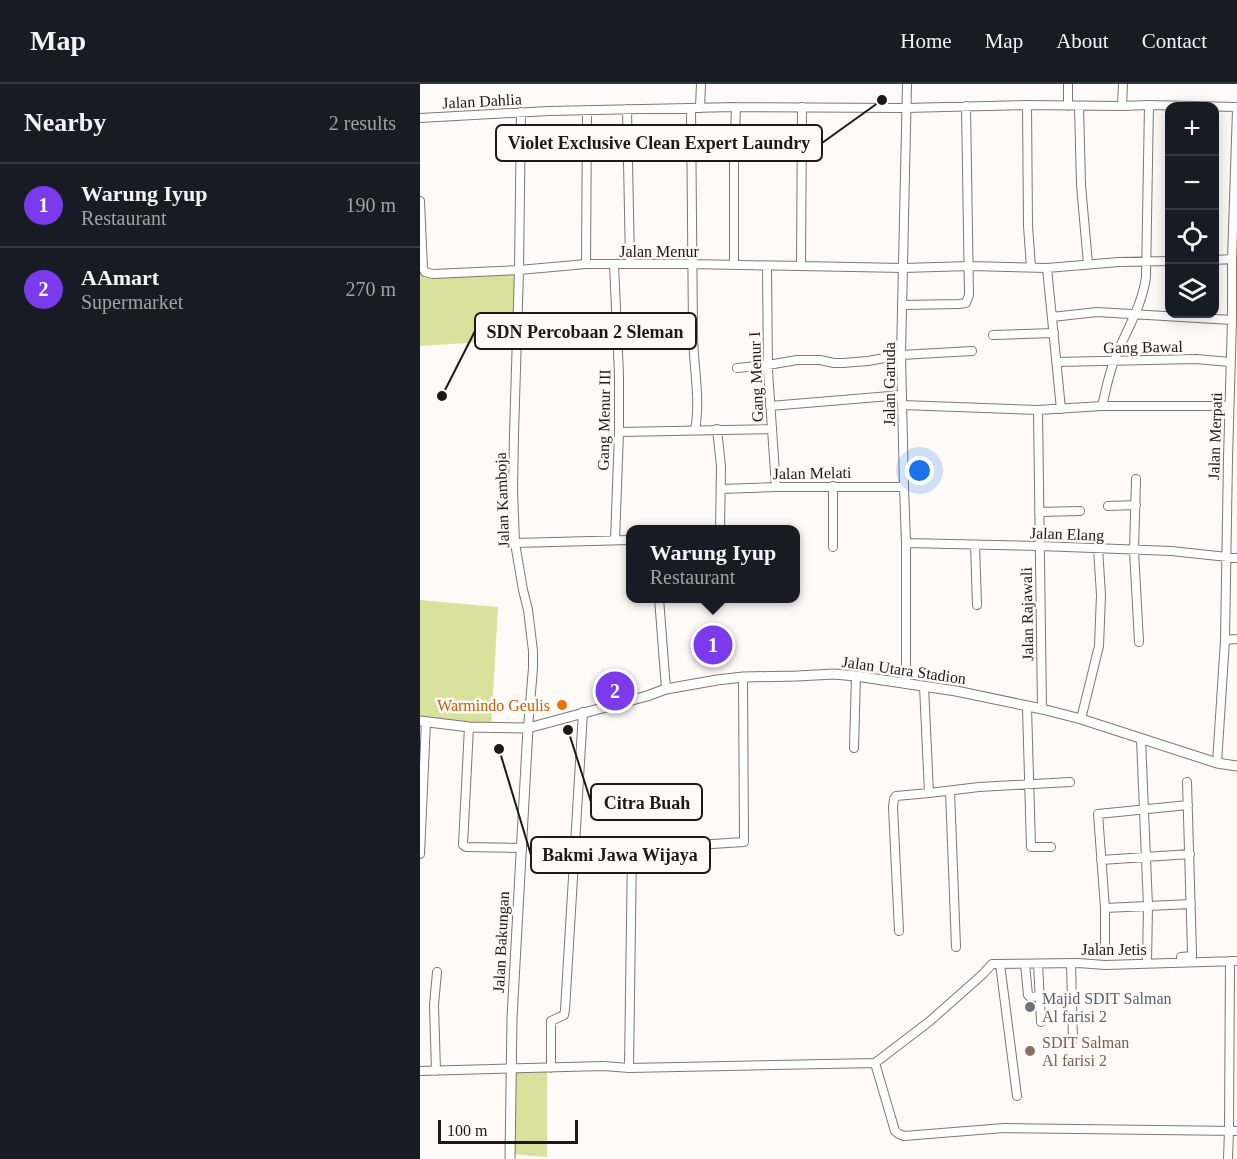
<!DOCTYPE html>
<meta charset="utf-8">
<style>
body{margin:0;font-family:Georgia,serif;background:#242831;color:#f1f3f6}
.controls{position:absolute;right:18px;top:18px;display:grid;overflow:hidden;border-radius:12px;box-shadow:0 3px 15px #0003}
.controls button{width:54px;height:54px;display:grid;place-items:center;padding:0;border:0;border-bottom:2px solid #363941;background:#171b24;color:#f1f3f6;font:30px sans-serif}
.scale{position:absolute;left:18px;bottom:15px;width:140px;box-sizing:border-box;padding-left:6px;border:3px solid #1c1918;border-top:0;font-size:16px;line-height:21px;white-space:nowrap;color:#1c1918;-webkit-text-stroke:4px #fefaf7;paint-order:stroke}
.you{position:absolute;left:500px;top:387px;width:21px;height:21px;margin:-15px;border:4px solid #fff;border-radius:50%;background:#1a73e8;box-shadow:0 0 0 9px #1a73e833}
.badge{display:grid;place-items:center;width:39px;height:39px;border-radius:50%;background:#7c3aed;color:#fff;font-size:20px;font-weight:700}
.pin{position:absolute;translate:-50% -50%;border:3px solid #fff;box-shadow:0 2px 6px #0006}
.popup{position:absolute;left:206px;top:441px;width:174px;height:78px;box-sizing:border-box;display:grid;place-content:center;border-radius:12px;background:#171b24;filter:drop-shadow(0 2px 4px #0005);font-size:20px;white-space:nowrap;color:#9ea1a6}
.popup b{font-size:22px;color:#f1f3f6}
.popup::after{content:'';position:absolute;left:50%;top:100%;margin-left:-12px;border:12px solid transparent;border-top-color:#171b24}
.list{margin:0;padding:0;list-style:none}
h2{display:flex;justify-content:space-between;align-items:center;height:78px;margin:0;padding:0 24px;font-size:26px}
h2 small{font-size:20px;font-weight:400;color:#9ea1a6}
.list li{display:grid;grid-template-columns:39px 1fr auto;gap:18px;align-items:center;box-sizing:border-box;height:84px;padding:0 24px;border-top:2px solid #363941}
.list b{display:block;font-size:22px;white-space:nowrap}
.list p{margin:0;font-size:20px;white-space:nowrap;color:#9ea1a6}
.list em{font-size:20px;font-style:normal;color:#9ea1a6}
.icon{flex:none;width:33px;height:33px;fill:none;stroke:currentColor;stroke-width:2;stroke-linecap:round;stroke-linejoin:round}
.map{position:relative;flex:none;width:817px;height:1075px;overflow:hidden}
header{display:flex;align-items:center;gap:36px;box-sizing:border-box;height:84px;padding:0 30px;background:#171b24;border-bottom:2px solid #363941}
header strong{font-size:28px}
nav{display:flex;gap:33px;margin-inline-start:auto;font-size:21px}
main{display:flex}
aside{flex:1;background:#171b24}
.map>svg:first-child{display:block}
</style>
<header>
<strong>Map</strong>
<nav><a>Home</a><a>Map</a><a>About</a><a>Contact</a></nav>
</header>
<main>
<aside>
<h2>Nearby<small>2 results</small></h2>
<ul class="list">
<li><span class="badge">1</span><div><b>Warung Iyup</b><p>Restaurant</p></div><em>190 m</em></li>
<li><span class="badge">2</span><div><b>AAmart</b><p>Supermarket</p></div><em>270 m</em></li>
</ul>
</aside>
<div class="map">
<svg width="817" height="1075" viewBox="0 0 817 1075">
<rect width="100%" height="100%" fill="#fefaf7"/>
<path fill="#d8e29d" d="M99,183l-4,73 -95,6v-76z
M0,516l78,7 -7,123 -71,-6z
M86,985h41v88l-37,-3z"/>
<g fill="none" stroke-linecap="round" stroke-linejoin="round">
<g stroke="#7f7773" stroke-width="10">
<path id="minor" d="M607,21l1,121 3,41
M648,22v-22
M659,22l2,79 7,79
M702,22l1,-22
M271,24c0,75 1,150 2,225 0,32 8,65 2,97
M280,24l1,-24
M207,25l3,155
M101,28l-2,158 -5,164 -1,56 2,53 8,47 5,20 5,41v17l-5,60
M0,34l129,-7 187,-4 169,1 122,-3 95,1 27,-1 88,2
M0,117l3,67 2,4 8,2 86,-4 67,-6h105l212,4 67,-2 77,2 72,-6 51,-1
M794,176l18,-1
M166,180l1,-153
M194,180l5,111v57l-4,108
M314,181v-103l2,-55
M347,182l1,105 8,116
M381,182l1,-159
M627,184l14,141
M482,221l57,-1 7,-1 3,-8 -3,-189
M632,233l45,-5 135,8
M196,234l77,-1
M573,251l61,-2
M636,278l140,-3 34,3
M317,284l31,-3 29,-5h23l14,3h9l25,-2 33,-6 71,-4
M482,321l136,5 64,-4h127
M350,322l132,-11
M682,322c4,-16 7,-34 14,-50 11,-27 26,-50 30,-79l3,-172
M618,326l4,299
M297,345l4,37 -1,64
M199,348l152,-3
M716,395l-2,72 5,91
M301,405l55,-2h128
M688,422l28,-1
M619,428l41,-1
M95,459l115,-3
M486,459l134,3 131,5 66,7
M555,461l2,60
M413,463v-61
M239,514l7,91
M805,556l12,-1
M486,600v-141l-2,-56 -3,-132 6,-271
M504,602l5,107 50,-6 91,-5
M607,623l4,140h20
M661,635l18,-73 2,-51 -3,-47
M49,643l-6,118 3,2 56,1
M721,655l7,167 -1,57
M434,664l2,-72
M797,679l8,-123 3,-182 4,-138v-61l5,-149
M530,707l6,156
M0,770l6,-132
M681,776l89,-6
M685,824l86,-4
M479,847l-6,-124 1,-8 2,-3 33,-3
M685,868v-44l-7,-94 90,-9
M761,873l11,-1v-3l-5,-171
M580,880l17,132
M605,880l3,31 2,2 10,-1
M618,880l3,58
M651,880l2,75
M455,979l20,68 4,3 5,2 100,-8 233,3
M131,984v-47l13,-6 1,-5 18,-298
M209,984l3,-219 112,-7 -1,-165
M0,987l184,-5 25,2 246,-5 55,-42 53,-47 9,-10 86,-1 27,2 132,-4
M16,987l-2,-66 3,-33
M808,1075l1,-29 1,-169"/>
</g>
<g stroke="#7f7773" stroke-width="11">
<path id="tertiary" d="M0,637l49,6 59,1 119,-32 19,-7 51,-9 26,-3 54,-1 37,-2 22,2 100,15 86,18 39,10 136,44 20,3
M90,1075l2,-141 16,-290"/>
</g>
<use href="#minor" stroke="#fff" stroke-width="8"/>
<use href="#tertiary" stroke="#fff" stroke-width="9"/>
</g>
<circle fill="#e8710a" stroke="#fefaf7" stroke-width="2" cx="142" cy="621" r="6"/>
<circle fill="#6b7280" stroke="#fefaf7" stroke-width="2" cx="610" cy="923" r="6"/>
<circle fill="#8d6e63" stroke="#fefaf7" stroke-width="2" cx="610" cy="967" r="6"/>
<g text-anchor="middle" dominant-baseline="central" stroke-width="5" stroke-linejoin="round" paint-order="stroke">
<g font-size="16" fill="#1c1918" stroke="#fefaf7">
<text transform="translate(62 17) rotate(-3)">Jalan Dahlia</text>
<text x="239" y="167">Jalan Menur</text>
<text transform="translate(723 263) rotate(-1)">Gang Bawal</text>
<text transform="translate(336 293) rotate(-92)">Gang Menur I</text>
<text transform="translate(469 300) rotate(-90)">Jalan Garuda</text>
<text transform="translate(184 336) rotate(-89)">Gang Menur III</text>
<text transform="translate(795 352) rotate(-88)">Jalan Merpati</text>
<text transform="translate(392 389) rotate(-1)">Jalan Melati</text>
<text transform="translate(82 416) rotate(-92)">Jalan Kamboja</text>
<text transform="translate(647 450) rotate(2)">Jalan Elang</text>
<text transform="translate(607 530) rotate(-91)">Jalan Rajawali</text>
<text transform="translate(484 586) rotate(8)">Jalan Utara Stadion</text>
<text transform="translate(81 858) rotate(-87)">Jalan Bakungan</text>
<text x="694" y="865">Jalan Jetis</text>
</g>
<g font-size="16" fill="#c56008" stroke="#fefaf7" text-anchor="end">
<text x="130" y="621">Warmindo Geulis</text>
</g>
<g font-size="16" fill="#5b616d" stroke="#fefaf7" text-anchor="start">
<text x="622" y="914">Majid SDIT Salman<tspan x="622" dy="18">Al farisi 2</tspan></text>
</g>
<g font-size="16" fill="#785e54" stroke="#fefaf7" text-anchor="start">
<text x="622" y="958">SDIT Salman<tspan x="622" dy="18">Al farisi 2</tspan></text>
</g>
</g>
<path fill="none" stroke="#1c1918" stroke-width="2" d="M462 16L402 59M22 312L55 247M148 646L171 718M79 665L111 771"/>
<g fill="#1c1918" stroke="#fefaf7" stroke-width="2">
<circle cx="462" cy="16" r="6"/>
<circle cx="22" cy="312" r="6"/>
<circle cx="148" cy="646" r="6"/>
<circle cx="79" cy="665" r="6"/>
</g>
<g fill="#fefaf7" stroke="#1c1918" stroke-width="2">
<rect x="76" y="41" width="326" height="36" rx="6"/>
<rect x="55" y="229" width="221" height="36" rx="6"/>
<rect x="171" y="700" width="111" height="36" rx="6"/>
<rect x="111" y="753" width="179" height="36" rx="6"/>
</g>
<g font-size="18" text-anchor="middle" font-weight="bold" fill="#1c1918">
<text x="239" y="65">Violet Exclusive Clean Expert Laundry</text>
<text x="165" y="254">SDN Percobaan 2 Sleman</text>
<text x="227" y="725">Citra Buah</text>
<text x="200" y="777">Bakmi Jawa Wijaya</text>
</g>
</svg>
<div class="controls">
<button>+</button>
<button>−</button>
<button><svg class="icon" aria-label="locate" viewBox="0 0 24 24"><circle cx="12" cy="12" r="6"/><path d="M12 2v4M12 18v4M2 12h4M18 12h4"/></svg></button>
<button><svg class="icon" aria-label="layers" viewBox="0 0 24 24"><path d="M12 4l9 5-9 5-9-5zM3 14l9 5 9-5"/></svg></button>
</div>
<div class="scale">100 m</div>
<div class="you"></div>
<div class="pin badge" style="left:293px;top:561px">1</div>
<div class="popup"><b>Warung Iyup</b>Restaurant</div>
<div class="pin badge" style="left:195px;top:607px">2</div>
</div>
</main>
